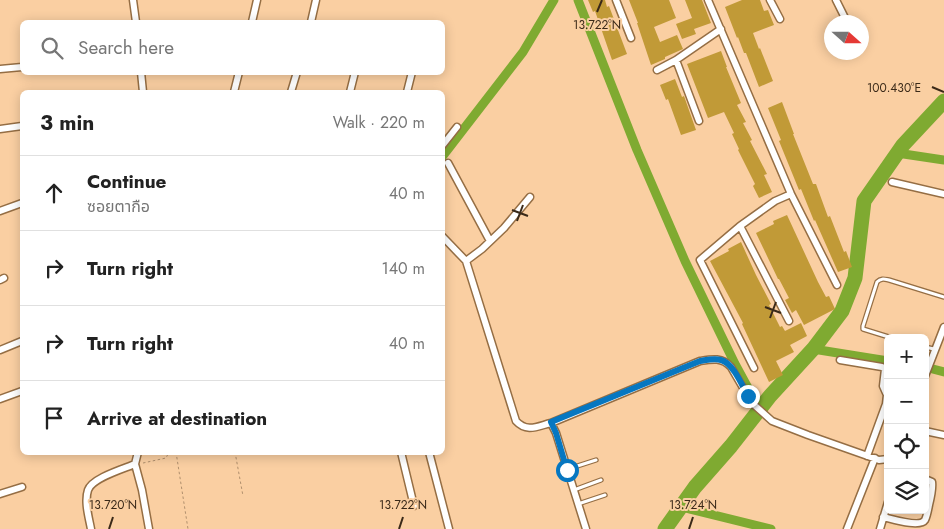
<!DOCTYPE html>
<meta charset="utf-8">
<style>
body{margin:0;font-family:Jost,"Noto Sans Thai",sans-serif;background:#f6f6f6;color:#222}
.controls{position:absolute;right:15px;bottom:15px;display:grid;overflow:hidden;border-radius:8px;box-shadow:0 2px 12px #0003}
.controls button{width:45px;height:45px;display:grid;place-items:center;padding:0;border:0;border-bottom:1px solid #e0e0e0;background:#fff;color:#222;font:25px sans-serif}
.compass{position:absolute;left:824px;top:15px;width:45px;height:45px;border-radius:50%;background:#fff;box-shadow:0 2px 12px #0003;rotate:111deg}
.stop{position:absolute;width:15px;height:15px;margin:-11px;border:4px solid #0677c1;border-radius:50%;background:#fff}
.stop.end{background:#0677c1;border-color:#fff;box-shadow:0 1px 5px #0008}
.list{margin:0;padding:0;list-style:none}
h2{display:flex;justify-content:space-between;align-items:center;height:65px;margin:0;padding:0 20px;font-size:21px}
h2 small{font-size:16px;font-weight:400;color:#767676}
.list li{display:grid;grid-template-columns:32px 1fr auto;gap:15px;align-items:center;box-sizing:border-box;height:75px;padding:0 20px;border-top:1px solid #e0e0e0}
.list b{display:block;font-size:19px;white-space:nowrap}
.list p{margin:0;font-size:16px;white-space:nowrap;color:#767676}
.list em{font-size:16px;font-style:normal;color:#767676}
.icon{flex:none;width:28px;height:28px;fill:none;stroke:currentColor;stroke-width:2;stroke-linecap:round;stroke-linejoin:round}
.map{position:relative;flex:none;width:944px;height:529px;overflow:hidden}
.search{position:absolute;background:#fff;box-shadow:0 2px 12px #0003;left:20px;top:20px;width:425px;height:55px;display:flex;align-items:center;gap:12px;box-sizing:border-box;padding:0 18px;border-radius:8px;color:#767676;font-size:19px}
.panel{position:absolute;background:#fff;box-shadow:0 2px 12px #0003;left:20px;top:90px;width:425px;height:365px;border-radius:8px}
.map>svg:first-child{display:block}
</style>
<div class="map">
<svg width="944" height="529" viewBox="0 0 944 529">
<rect width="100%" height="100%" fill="#facfa2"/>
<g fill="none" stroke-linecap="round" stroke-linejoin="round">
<path stroke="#7faa31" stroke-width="9" d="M578,0l59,150 48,111 50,103 19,35 9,6
M897,153l47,7
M442,157l81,-105 31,-52
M813,349l75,12
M925,367l19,5
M681,507l90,22"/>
<path stroke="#7faa31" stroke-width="15" d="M665,529l30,-42 36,-41 39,-50 44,-48 28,-37 13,-33 9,-77 39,-56 41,-44"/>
</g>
<path fill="#c19a37" d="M588,0h17l2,7 2,-1 18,48 -15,6 -17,-49 -2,1z
M629,0h40l7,18 -22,9 6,15 17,-7 6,14 -18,8v2l-14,6 -14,-42h1z
M685,0h17l9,23 -17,6 2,5 -14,5 -6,-15 16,-6z
M742,0h18l4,11 4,-1 6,15 -21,8 6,16 1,-1 13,33 -14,6 -13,-34h-2l-6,-16 -1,1 -12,-31z
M721,51l6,16h-1l15,36 -4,2 9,17 -3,1 9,17 -2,1 17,33 -3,1 8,17 -13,6 -6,-12 2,-2 -17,-34 1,-1 -7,-15 2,-1 -10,-21 -16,6 -21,-54z
M675,79l7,18 2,-1 12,34 -15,5 -13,-36 -2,1 -6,-15z
M782,102l12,32h-1l20,50h3l12,33 2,-1 14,36 2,-1 6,16 -14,5 -23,-52 -1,1 -13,-32 -2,1 -20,-49 2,-1 -13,-32z
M787,215l31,67 8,15 3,-1 6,13 -31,16 -8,-15 -4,3 -7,-13 4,-2 -10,-19h-1l-22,-46 18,-9 -1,-3z
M741,242l15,33 15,29 -2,1 11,22 2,-1 3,5 16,-8 6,13 -17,9 4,7 -18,9 7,14 -14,7 -27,-58 1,-1 -33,-62 19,-10 -1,-2z"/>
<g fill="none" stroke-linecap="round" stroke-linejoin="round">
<g stroke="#956e44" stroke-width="5.5">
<path id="lane" d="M892,338l-29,-9v-3l14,-44c4,-4 7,-3 12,-2l55,17
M925,347l9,2
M568,469l28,-9
M574,490l27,-10
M578,504l27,-9"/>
</g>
<g stroke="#956e44" stroke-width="9">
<path id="street" d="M133,0l3,22
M616,0l15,38
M708,0l83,194 46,91
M770,0l10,19
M836,0l11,22
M252,22l5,-22
M311,22l5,-22
M676,60l23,61
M0,69l22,-2
M657,70l19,-10 45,-31
M141,72l2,20
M234,92l5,-20
M291,92l6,-20
M350,92l5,-20
M407,92l5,-20
M0,129l22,-3
M442,146l15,-19
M448,163l42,78
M892,182l52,12
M0,211l22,-8
M740,226l49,95
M442,236l24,25 50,160c11,12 22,5 35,2l149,-62c12,-2 22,-4 31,6l21,36 20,18 36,14 71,25 9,-1
M466,261l16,-12 22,-21 26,-31
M0,280l4,-2
M0,350l22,-9
M840,360l42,7 3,2 -2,17 4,9 -1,9 -19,52
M754,368l-54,-108 40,-34 35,-25 16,-7
M925,376l19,-49
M0,399l22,-8
M551,423l5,10 30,96
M925,431l19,4
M138,452l-3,12 7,26 7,39
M401,452l13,54
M429,452l20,77
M0,494l22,-7
M883,517c9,2 37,11 42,3 2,-4 3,-10 4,-15 2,-8 4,-16 3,-23l-7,-3
M91,529c-2,-11 -7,-27 -3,-39 4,-12 35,-21 47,-26
M847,529l28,-71
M880,529l8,-27"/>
</g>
<path stroke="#b08f6d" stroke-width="1" stroke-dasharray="2.5 2.5" stroke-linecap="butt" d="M176,452l12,77
M235,452l8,44
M143,463l23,-5 2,-4 4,-2"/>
<use href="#lane" stroke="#fff" stroke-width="3"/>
<use href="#street" stroke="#fff" stroke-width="6"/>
</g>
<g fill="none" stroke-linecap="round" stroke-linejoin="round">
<path stroke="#0677c1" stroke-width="6" d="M567,470l-11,-37 -5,-11 149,-61c7,-1 14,-3 21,-1 12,3 21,25 27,36"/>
</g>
<path fill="none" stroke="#3a2918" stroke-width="2" d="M597,12l5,-12M932,87l12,5M512,210l16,6M517,221l6,-16M765,307l16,6M770,318l6,-16M109,529l4,-12M399,529l4,-12M689,529l4,-12"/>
<g font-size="12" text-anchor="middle" fill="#3a2918" stroke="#facfa2" stroke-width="4" stroke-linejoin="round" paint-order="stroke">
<text x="597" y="29">13.722°N</text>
<text x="894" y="92">100.430°E</text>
<text x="113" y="509">13.720°N</text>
<text x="403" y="509">13.722°N</text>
<text x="693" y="509">13.724°N</text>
</g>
</svg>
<div class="controls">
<button>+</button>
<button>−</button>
<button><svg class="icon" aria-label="locate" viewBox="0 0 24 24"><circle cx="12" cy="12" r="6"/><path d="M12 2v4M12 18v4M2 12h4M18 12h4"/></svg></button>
<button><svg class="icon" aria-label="layers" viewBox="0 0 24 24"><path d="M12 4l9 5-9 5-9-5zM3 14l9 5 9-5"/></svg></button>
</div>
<svg class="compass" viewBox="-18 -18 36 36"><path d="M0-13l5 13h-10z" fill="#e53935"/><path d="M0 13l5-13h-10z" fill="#767676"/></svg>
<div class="stop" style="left:567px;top:470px"></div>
<div class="stop end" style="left:748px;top:396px"></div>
<div class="search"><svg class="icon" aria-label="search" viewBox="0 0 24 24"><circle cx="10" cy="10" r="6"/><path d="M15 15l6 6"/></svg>Search here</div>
<section class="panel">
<h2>3 min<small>Walk · 220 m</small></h2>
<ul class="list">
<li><svg class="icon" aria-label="ahead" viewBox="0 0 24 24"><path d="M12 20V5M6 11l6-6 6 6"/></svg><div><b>Continue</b><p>ซอยตากือ</p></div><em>40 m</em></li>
<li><svg class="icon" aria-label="right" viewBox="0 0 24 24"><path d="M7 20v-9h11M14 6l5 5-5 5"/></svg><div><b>Turn right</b></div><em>140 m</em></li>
<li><svg class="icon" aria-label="right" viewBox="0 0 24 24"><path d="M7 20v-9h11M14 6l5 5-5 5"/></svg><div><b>Turn right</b></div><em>40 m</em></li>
<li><svg class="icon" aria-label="arrive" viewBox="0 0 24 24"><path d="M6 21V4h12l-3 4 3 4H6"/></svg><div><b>Arrive at destination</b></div></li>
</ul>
</section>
</div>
